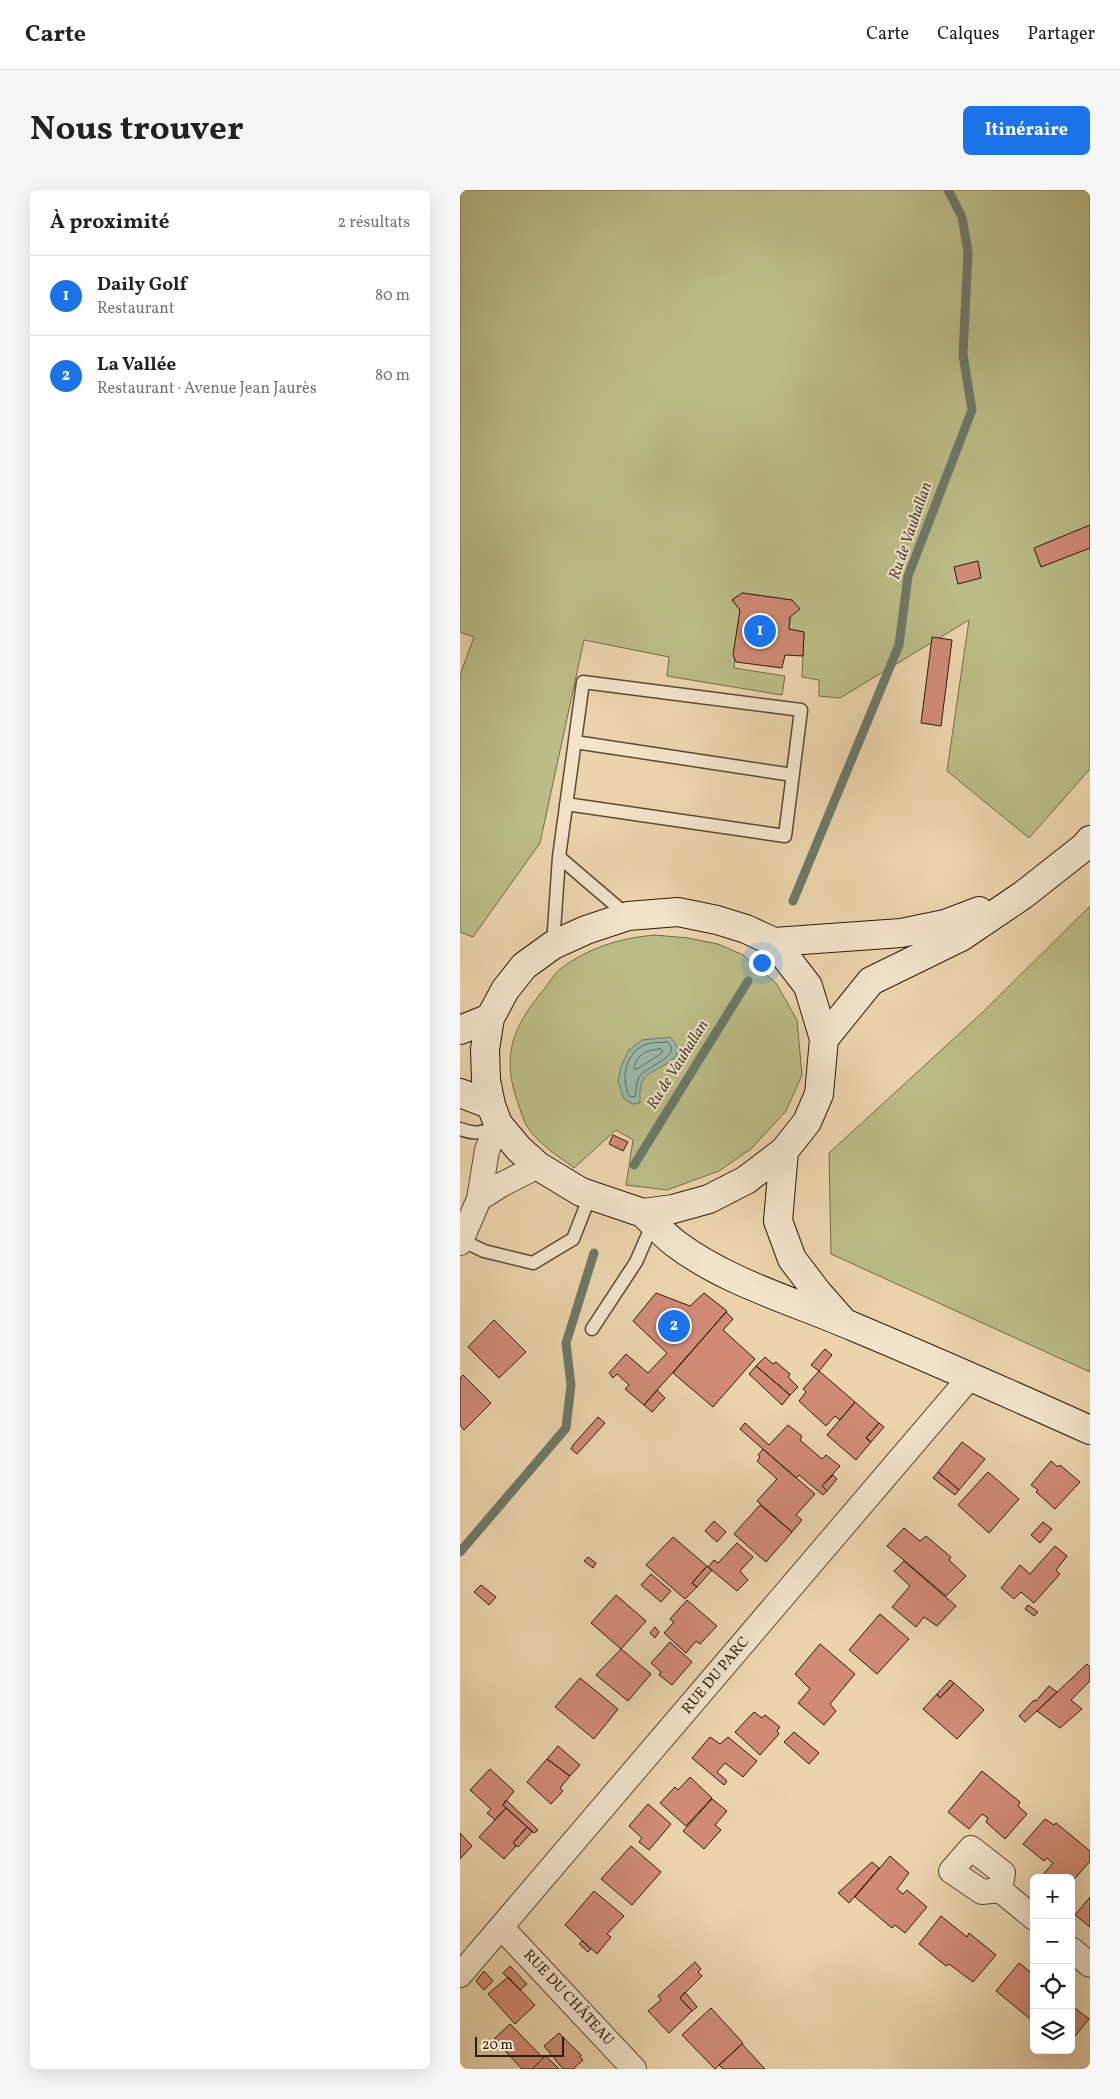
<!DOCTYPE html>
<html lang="fr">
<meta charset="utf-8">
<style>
body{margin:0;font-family:Vollkorn,serif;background:#f6f6f6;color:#222}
.controls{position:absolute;right:15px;bottom:15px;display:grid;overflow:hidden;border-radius:8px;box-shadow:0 5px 20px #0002}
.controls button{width:45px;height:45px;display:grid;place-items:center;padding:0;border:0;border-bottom:1px solid #e0e0e0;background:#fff;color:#222;font:25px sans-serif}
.scale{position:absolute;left:15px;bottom:12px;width:89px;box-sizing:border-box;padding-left:5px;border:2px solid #2b1b09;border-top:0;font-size:14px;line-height:18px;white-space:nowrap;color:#2b1b09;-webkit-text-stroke:4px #f2e3c9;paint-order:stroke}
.you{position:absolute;left:301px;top:772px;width:18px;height:18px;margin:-12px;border:4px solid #fff;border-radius:50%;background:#1a73e8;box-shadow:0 0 0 8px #1a73e833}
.badge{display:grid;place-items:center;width:32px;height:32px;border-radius:50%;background:#1a73e8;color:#fff;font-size:16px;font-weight:700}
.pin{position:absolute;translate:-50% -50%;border:2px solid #fff;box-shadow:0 1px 5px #0006}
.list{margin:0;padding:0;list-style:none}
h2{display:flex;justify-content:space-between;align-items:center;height:65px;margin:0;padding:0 20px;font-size:21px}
h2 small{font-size:16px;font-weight:400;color:#767676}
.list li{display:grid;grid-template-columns:32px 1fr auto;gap:15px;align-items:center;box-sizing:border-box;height:80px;padding:0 20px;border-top:1px solid #e0e0e0}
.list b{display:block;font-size:19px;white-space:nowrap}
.list p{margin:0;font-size:16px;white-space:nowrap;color:#767676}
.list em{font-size:16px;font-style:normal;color:#767676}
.icon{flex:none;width:28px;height:28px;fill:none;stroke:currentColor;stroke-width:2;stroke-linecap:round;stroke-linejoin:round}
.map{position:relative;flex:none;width:630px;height:1879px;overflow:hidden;border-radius:8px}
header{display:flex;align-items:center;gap:30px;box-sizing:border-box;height:70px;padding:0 25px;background:#fff;border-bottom:1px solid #e0e0e0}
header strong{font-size:24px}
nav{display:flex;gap:28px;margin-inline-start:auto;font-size:18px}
.intro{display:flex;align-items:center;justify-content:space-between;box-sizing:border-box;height:120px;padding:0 30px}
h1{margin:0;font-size:35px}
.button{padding:12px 22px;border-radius:8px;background:#1a73e8;color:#fff;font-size:18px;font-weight:700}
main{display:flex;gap:30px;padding:0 30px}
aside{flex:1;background:#fff;border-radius:8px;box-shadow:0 5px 20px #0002}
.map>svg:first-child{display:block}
</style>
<header>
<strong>Carte</strong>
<nav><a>Carte</a><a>Calques</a><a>Partager</a></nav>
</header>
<div class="intro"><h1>Nous trouver</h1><a class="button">Itinéraire</a></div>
<main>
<aside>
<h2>À proximité<small>2 résultats</small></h2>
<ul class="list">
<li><span class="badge">1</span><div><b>Daily Golf</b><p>Restaurant</p></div><em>80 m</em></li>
<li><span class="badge">2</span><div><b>La Vallée</b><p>Restaurant · Avenue Jean Jaurès</p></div><em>80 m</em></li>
</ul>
</aside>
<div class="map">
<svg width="630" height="1879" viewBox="0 0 630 1879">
<rect width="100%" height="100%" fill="#ebd4ac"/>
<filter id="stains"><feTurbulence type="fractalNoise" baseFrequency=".004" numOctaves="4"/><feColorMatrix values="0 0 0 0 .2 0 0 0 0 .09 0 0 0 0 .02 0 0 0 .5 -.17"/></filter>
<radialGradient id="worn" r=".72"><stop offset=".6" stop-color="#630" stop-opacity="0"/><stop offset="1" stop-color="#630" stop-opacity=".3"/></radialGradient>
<path fill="#bbbc87" stroke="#736c48" d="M0,0h630v579l-61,69 -82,-67 22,-151 -129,78 -21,-2v-16l-17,-3 2,-45 -15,-3 3,-29 -50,-7 -10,7 8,10 -6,58 51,8 -3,19 -115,-19 2,-19 -85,-17 -44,203 -67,94 -13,-5v-257l14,-38 -14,-5z
M630,716v466l-259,-118 -2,-101 154,-141z
M195,745l33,3 30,6 25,11 33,28 21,37 5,55 -16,36 -35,38 -32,22 -52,19 -41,-5 7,-45 -17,-10 -42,38c-17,-13 -34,-23 -46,-40 -5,-7 -7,-17 -10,-25 -16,-44 -7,-73 22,-109 7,-7 12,-18 19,-24 28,-22 61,-32 96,-35z"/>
<path fill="#99b8a7" stroke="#6d7968" d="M210,847c24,24 -16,28 -26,42 -5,6 -4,16 -4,24l-7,1 -9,-5 -6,-18 3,-15 8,-16 13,-10z"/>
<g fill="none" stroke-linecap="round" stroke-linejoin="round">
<path stroke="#626a58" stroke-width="1" d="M207,852c18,13 -22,25 -28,35 -3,6 -3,13 -4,20l-6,-1c-8,-17 -4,-42 15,-51 6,-3 16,-2 23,-3z
M200,859l3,2 -1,2 -25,16h-3c2,-15 13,-19 26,-20z"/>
<path stroke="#6d7968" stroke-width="9" d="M333,711l106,-256 9,-69 64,-166 -9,-55 5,-103 -6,-35 -14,-27
M174,975l114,-184
M0,1362l106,-124 5,-43 -5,-42 28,-90"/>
</g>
<path fill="#d18b75" stroke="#2b1b09" d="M630,335v23l-49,19 -7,-19z
M518,371l3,17 -23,6 -4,-17z
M282,403l50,7 8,9 -10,8 -1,12 15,3 -1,24 -18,-1 -3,13 -46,-6 -3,-7 7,-45 -8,-10z
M472,447l20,3 -11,86 -20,-3z
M153,945l15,7 -5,9 -14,-7z
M196,1103l34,13 14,-13 23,18 -83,94 -19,-16 4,-4 -12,-11 -4,4 -4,-5 17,-19 22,19 19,-20 -34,-32z
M266,1122l7,7 -10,11 32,29 -42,48 -40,-34z
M34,1130l32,32 -27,26 -31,-31z
M365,1159l7,6 -13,16 -8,-6z
M305,1167l8,7 3,-2 14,12 -2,3 10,10 -8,8 -34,-29z
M296,1176l34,29 -8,10 -33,-31z
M359,1181l36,31 -15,18 -5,-4 -9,10 -27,-25 7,-9 -3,-3z
M3,1185l28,28 -27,27 -4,-5v-47z
M197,1200l8,8 -13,14 -8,-7z
M395,1212l24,21 -13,15 5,4 -15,18 -29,-25z
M138,1227l7,6 -28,31 -6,-5 2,-4z
M285,1233l24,22 19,-20 14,11 -2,4 22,19 4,-4 14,11 -18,20 5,5 -4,4 -24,-20 -3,3 -56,-49z
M419,1233l5,4 -13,15 -5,-4z
M502,1252l23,17 -26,31 -21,-18z
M303,1259l52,45 -19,21 6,5 -10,12 -35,-31 20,-22 -20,-18 3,-4 -2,-2z
M591,1271l7,6 2,-2 20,17 -25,27 -19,-17 2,-2 -7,-5z
M478,1282l21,18 -4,5 -22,-17z
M528,1282l31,27 -30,34 -31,-28z
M373,1285l4,4 -10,12 -5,-5z
M300,1315l32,27 -26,30 -32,-28z
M254,1331l12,11 -9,10 -12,-11z
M583,1332l9,7 -12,14 -9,-8z
M444,1338l16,13 6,-5 25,21 -2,3 17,16 -20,20 -59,-50z
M213,1347l34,29 -15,17 5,4 -12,12 -39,-34z
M277,1353l16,14 -13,14 8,9 -11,11 -29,-24 6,-7 4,3z
M595,1356l12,10 -11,14 4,4 -26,29 -13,-11 -7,7 -13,-11 19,-23 10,9z
M128,1367l8,6 -3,5 -9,-7z
M444,1371l52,45 -19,20 -13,-9 -8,10 -24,-20 18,-21 -16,-15z
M247,1376l5,4 -15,17 -5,-4z
M191,1384l20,17 -10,11 -20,-17z
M21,1395l15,12 -7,8 -15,-13z
M156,1405l30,26 -25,28 -30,-26z
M227,1410l30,26 -17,18 -4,-3 -10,12 -22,-20 10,-11 -4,-3z
M568,1415l10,7 -4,4 -9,-7z
M420,1424l29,25 -32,35 -28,-24z
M195,1437l4,5 -4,6 -5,-5z
M210,1452l22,20 -20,23 -13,-10 2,-3 -10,-9z
M360,1454l35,30 -25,30 6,7 -12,14 -26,-22 12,-14 -15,-15z
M161,1459l30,25 -23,27 -32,-26z
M627,1474l3,3v14l-19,19 11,9 -22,19 -23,-17z
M120,1488l38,31 -24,30 -39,-32z
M490,1490l4,3 -14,15 -3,-4z
M494,1493l30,27 -27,29 -34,-30 14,-15 3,4z
M589,1496l8,6 -32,30 -6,-6 15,-16 2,1z
M294,1522l8,6 3,-3 15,12 -3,4 2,3 -19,21 -25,-23z
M334,1542l25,21 -10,11 -25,-22z
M250,1547l10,7 8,-7 29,24 -14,16 -18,-14 -8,9 10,9 -3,4 -32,-27z
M98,1556l22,19 -10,11 -23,-17z
M87,1569l23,17 -10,12 3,3 -12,13 -24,-22z
M30,1579l24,22 -11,14 3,3 -11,12 -8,-7 4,-4 -21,-19z
M522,1581l38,31 -2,4 9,8 -22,25 -19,-17 2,-4 -6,-4 -13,15 -21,-17z
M230,1587l22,21 -26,28 -26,-23 15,-16 3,3z
M252,1609l15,12 -12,14 6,5 -17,19 -21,-18z
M46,1610l32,30 -4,3 -31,-28z
M188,1614l23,20 -22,26 -10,-8 3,-4 -13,-12z
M46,1618l21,19 -14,16 3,3 -12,13 -25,-22z
M585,1629l9,6 2,-2 34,28v10l-19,22v-5h-31l13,-15 -6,-5 -3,3 -21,-17z
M67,1637l5,5 -14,15 -5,-4z
M0,1643l12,13 -12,13z
M171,1656l30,26 -29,33 -31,-26z
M430,1666l19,17 -12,16 6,5 4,-4 20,17 -22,26 -10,-8 -3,3 -37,-31z
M412,1672l7,6 -30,35 -11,-10z
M134,1701l30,25 -17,18 4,3 -14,17 -32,-29z
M630,1707v30l-15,-12z
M481,1726l26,21 2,-4 27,22 -23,27 -24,-18 -3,2 -27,-22z
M122,1751l9,8 -3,3 -9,-8z
M235,1772l6,7 -3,3 4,4 -22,22 12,13 -23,22 -21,-22 13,-11 -3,-4z
M559,1773l15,12v47l-38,-31z
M50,1776l17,18 -7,6 -17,-17z
M24,1781l9,10 -9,9 -8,-9z
M48,1787l27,28 -20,19 -27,-30z
M225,1802l12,15 -5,4 -12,-13z
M611,1815l18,14 -18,22z
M251,1818l32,35 -28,26 -33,-34z
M50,1834l33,34 -11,11h-10l-28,-30z
M99,1843l22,22 -1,2 3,3 -10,9h-10l-19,-23z
M282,1854l23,25h-42l-4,-4z
M86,1866l13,13h-27l11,-11z"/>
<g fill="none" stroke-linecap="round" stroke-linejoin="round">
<g stroke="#5b4932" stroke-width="15">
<path id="lane" d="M115,552l218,33
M99,667l69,59
M93,755l6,-88 24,-175 218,28 -16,126 -219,-32
M0,939c14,5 22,5 35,-3
M1,1050l23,11 49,12 40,-24 17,-43
M132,1139l44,-67 17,-39"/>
</g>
<g stroke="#5b4932" stroke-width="26">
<path id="street" d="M19,1009l22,-14 37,-19
M0,1053l19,-44 8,-49 11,-26
M540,1700l3,-17 -32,-25 -20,23 31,21 18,-2 34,28
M41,1737l133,142
M611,1759l19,16
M0,1785l511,-599"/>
</g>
<g stroke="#2b1b09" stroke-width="30">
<path id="secondary" d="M218,722l39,8 29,9 28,13 34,44 16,53 -5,55 -12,28 -23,29 -38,29 -37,19 -36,10 -30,4 -62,-21 -43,-26 -19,-17 -21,-25 -7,-19 -5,-25 -1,-31 5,-31 15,-28 19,-24 29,-21 33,-15 42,-14z
M314,752l127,-9 44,-9 34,-13
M0,840l30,-12
M364,849l47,-58 90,-44 62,-42 61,-48 6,-7
M0,903l31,12
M324,961l-6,70 14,38 26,34 22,25
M183,1023c10,10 21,22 33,31 52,39 118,57 178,83 79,33 158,68 236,103"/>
</g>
<use href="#lane" stroke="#f2e3c9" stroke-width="12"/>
<use href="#street" stroke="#f2e3c9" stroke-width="24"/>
<use href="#secondary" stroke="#f2e3c9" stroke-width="28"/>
</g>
<g text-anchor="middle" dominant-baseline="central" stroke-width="4" stroke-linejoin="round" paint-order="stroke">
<g font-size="15" fill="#2b1b09" stroke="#f2e3c9">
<text transform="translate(256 1486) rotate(-50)">RUE DU PARC</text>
<text transform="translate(108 1808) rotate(47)">RUE DU CHÂTEAU</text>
</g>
<g font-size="16" font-style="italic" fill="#4c4a38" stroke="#f2e3c9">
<text transform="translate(451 341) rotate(-71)">Ru de Vauhallan</text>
<text transform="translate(218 875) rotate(-58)">Ru de Vauhallan</text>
</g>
</g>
<rect width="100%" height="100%" filter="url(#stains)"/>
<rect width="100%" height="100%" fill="url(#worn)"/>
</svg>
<div class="controls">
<button>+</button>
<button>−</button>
<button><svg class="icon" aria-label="locate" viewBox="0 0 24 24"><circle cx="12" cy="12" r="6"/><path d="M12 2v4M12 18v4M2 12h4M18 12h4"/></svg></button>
<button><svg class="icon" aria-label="layers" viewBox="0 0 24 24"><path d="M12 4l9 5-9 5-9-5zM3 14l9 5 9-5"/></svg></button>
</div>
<div class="scale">20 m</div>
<div class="you"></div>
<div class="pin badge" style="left:300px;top:441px">1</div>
<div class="pin badge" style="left:214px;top:1136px">2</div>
</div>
</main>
